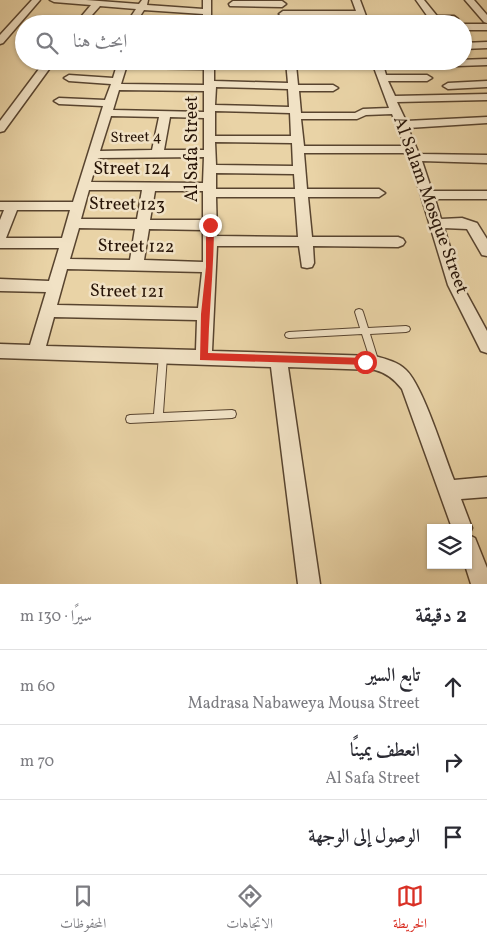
<!DOCTYPE html>
<html lang="ar">
<meta charset="utf-8">
<style>
body{margin:0;font-family:Vollkorn,Amiri,serif;background:#f7f7f7;color:#2b2b33;direction:rtl}
.controls{position:absolute;right:15px;bottom:15px;display:grid;overflow:hidden;border-radius:0px;box-shadow:0 1px 4px #0004}
.controls button{width:45px;height:45px;display:grid;place-items:center;padding:0;border:0;border-bottom:1px solid #e1e1e2;background:#fff;color:#2b2b33;font:25px sans-serif}
.stop{position:absolute;width:15px;height:15px;margin:-11px;border:4px solid #d93025;border-radius:50%;background:#fff}
.stop.end{background:#d93025;border-color:#fff;box-shadow:0 1px 5px #0008}
.list{margin:0;padding:0;list-style:none}
h2{display:flex;justify-content:space-between;align-items:center;height:65px;margin:0;padding:0 20px;font-size:21px}
h2 small{font-size:16px;font-weight:400;color:#7c7c81}
.list li{display:grid;grid-template-columns:32px 1fr auto;gap:15px;align-items:center;box-sizing:border-box;height:75px;padding:0 20px;border-top:1px solid #e1e1e2}
.list b{display:block;font-size:19px;white-space:nowrap}
.list p{margin:0;font-size:16px;white-space:nowrap;color:#7c7c81}
.list em{font-size:16px;font-style:normal;color:#7c7c81}
.icon{flex:none;width:28px;height:28px;fill:none;stroke:currentColor;stroke-width:2;stroke-linecap:round;stroke-linejoin:round}
.map{position:relative;flex:none;width:487px;height:584px;overflow:hidden;direction:ltr}
.search{position:absolute;background:#fff;box-shadow:0 1px 4px #0004;left:15px;right:15px;top:15px;height:55px;display:flex;align-items:center;gap:12px;box-sizing:border-box;padding:0 18px;border-radius:28px;color:#7c7c81;font-size:19px}
.sheet{height:290px;background:#fff}
nav{display:flex;justify-content:space-around;align-items:center;box-sizing:border-box;height:70px;border-top:1px solid #e1e1e2;background:#fff;font-size:14px;color:#7c7c81}
nav a{display:grid;justify-items:center;gap:2px}
nav .on{color:#d93025}
.map>svg:first-child{display:block}
</style>
<div class="map">
<svg width="487" height="584" viewBox="0 0 487 584">
<rect width="100%" height="100%" fill="#e9d3a6"/>
<filter id="stains"><feTurbulence type="fractalNoise" baseFrequency=".004" numOctaves="4"/><feColorMatrix values="0 0 0 0 .2 0 0 0 0 .09 0 0 0 0 .02 0 0 0 .5 -.17"/></filter>
<radialGradient id="worn" r=".72"><stop offset=".6" stop-color="#630" stop-opacity="0"/><stop offset="1" stop-color="#630" stop-opacity=".3"/></radialGradient>
<g fill="none" stroke-linecap="round" stroke-linejoin="round">
<g stroke="#58442f" stroke-width="2">
<path id="lane" d="M359,309l3,1 1,2 5,16 38,-2 3,1 1,2 -1,2 -3,1 -36,2 9,29 -1,2 -3,2 -3,-2 -10,-31 -73,4 -3,-1 -1,-2 1,-2 3,-1 71,-4 -5,-16 1,-2z
M163,353l3,1 1,2 -4,57 69,-3 3,1 1,3 -1,3 -3,1 -102,5 -3,-1 -1,-3 1,-3 3,-1 24,-1 5,-58 1,-2z"/>
</g>
<g stroke="#58442f" stroke-width="3">
<path id="street" d="M32,0h8l-37,43 -3,1v-9z
M50,0h36l53,4 3,-4h6l-1,5 56,4v-9h8v24h-8v-10l-59,-4 -9,14h-9l10,-15 -36,-3 -16,18h-9l16,-19 -37,-3z
M352,0h8l9,24h-8l-3,-8 -75,1 -4,-3 4,-3h73z
M416,0h8l13,16h17l4,3 -4,3 -21,2z
M465,0h9l13,15v8l-3,-1z
M233,1h49l4,3 -4,3 -52,-1 -1,-2z
M238,20h47l4,3 -55,1z
M463,24h24v6h-24z
M487,42v6l-24,1v-6z
M487,59v6l-60,2 -5,-3 4,-3z
M45,61h10l-51,70 -4,1v-11z
M95,61l109,2v-2h10v20l74,2 -2,-22h96l4,14h41l5,3 -5,3h-39l7,15 92,-2v6l-90,2 9,19 81,-4v6l-79,5 11,26 68,1v8l-65,-2 10,30h55v8h-52l6,20 21,-1 15,5 10,16v17l-5,-1 -15,-26 -23,-1 18,57 25,46v22l-6,-2 -33,-66 -40,-132h-104l3,36h72l6,4 -6,4h-71l4,40h86l5,2 2,3 -2,3 -5,2 -85,-1 1,17 -2,4 -5,1 -5,-1 -3,-21h-82l-5,105 163,5c11,3 23,6 31,14 17,16 38,85 48,110l33,-3v20l-26,2 11,29 -3,7 6,3 12,30v16h-16l-6,-19h3v-37h-16l-50,-139c-7,-9 -15,-16 -27,-19l-87,-3 32,217h-22l-27,-217 -271,-9v-14l30,1 16,-53 -46,-1v-12l49,2 10,-33h-59v-28l4,-10h-4v-8h73l30,-96 -44,-2 -5,-3 5,-3 46,2 6,-16 -42,-3 -5,-3 5,-3 44,3 4,-13 -17,-1zM296,65h77l16,43 -26,1 -8,4h-54l-2,-22h34l5,-3 -5,-3h-35zM126,68l78,1v16l-83,-1zM216,87l72,2 1,18 -74,-2zM119,90l85,1v21l-91,-2zM215,111l75,2 1,23h-76zM392,114l13,32h-101l-3,-27h56l9,-4zM111,116l48,1 -7,33 -52,1zM170,117l34,1v32h-40zM215,142l77,1 1,23 -77,-1zM204,157l-1,26 -112,-1 7,-24zM216,173l78,1 1,15h-79zM89,190h53l-5,29h-56zM155,191h48v29h-53zM216,197h79l3,40 -81,-1zM17,210h53l-8,28h-56zM79,228l56,1 -5,31 -60,-1zM149,229l54,1v32l-59,-2zM67,269l135,3 -4,36 -141,-3zM54,317l143,3 -1,30 -150,-4z
M487,81v6l-39,2 -5,-3 5,-3z"/>
</g>
<use href="#lane" fill="#f1e2c5" fill-rule="evenodd"/>
<use href="#street" fill="#f1e2c5" fill-rule="evenodd"/>
</g>
<path fill="#d93025" d="M210,222l4,3c0,43 -5,85 -6,128l157,5 5,4 -2,3 -168,-5 1,-46 5,-47v-42z"/>
<g text-anchor="middle" dominant-baseline="central" stroke-width="5" stroke-linejoin="round" paint-order="stroke">
<g font-size="15" fill="#271407" stroke="#f1e2c5">
<text transform="translate(136 138) rotate(-1)">Street 4</text>
</g>
<g font-size="18" fill="#271407" stroke="#f1e2c5">
<text transform="translate(192 149) rotate(-90)">Al Safa Street</text>
<text x="132" y="169">Street 124</text>
<text transform="translate(127 205) rotate(1)">Street 123</text>
<text transform="translate(430 205) rotate(70)">Al Salam Mosque Street</text>
<text transform="translate(136 247) rotate(1)">Street 122</text>
<text transform="translate(127 292) rotate(1)">Street 121</text>
</g>
</g>
<rect width="100%" height="100%" filter="url(#stains)"/>
<rect width="100%" height="100%" fill="url(#worn)"/>
</svg>
<div class="controls">
<button><svg class="icon" aria-label="layers" viewBox="0 0 24 24"><path d="M12 4l9 5-9 5-9-5zM3 14l9 5 9-5"/></svg></button>
</div>
<div class="stop" style="left:365px;top:362px"></div>
<div class="stop end" style="left:210px;top:225px"></div>
<div class="search"><svg class="icon" aria-label="search" viewBox="0 0 24 24"><circle cx="10" cy="10" r="6"/><path d="M15 15l6 6"/></svg>ابحث هنا</div>
</div>
<section class="sheet">
<h2>2 دقيقة<small>سيرًا · 130 m</small></h2>
<ul class="list">
<li><svg class="icon" aria-label="ahead" viewBox="0 0 24 24"><path d="M12 20V5M6 11l6-6 6 6"/></svg><div><b>تابع السير</b><p>Madrasa Nabaweya Mousa Street</p></div><em>60 m</em></li>
<li><svg class="icon" aria-label="right" viewBox="0 0 24 24"><path d="M7 20v-9h11M14 6l5 5-5 5"/></svg><div><b>انعطف يمينًا</b><p>Al Safa Street</p></div><em>70 m</em></li>
<li><svg class="icon" aria-label="arrive" viewBox="0 0 24 24"><path d="M6 21V4h12l-3 4 3 4H6"/></svg><div><b>الوصول إلى الوجهة</b></div></li>
</ul>
</section>
<nav>
<a class="on"><svg class="icon" aria-label="map" viewBox="0 0 24 24"><path d="M3 6l6-2 6 2 6-2v14l-6 2-6-2-6 2zM9 4v14M15 6v14"/></svg>الخريطة</a>
<a><svg class="icon" aria-label="directions" viewBox="0 0 24 24"><path d="M12 3l9 9-9 9-9-9zM9 14v-3h6M13 9l2 2-2 2"/></svg>الاتجاهات</a>
<a><svg class="icon" aria-label="saved" viewBox="0 0 24 24"><path d="M7 4h10v16l-5-4-5 4z"/></svg>المحفوظات</a>
</nav>
